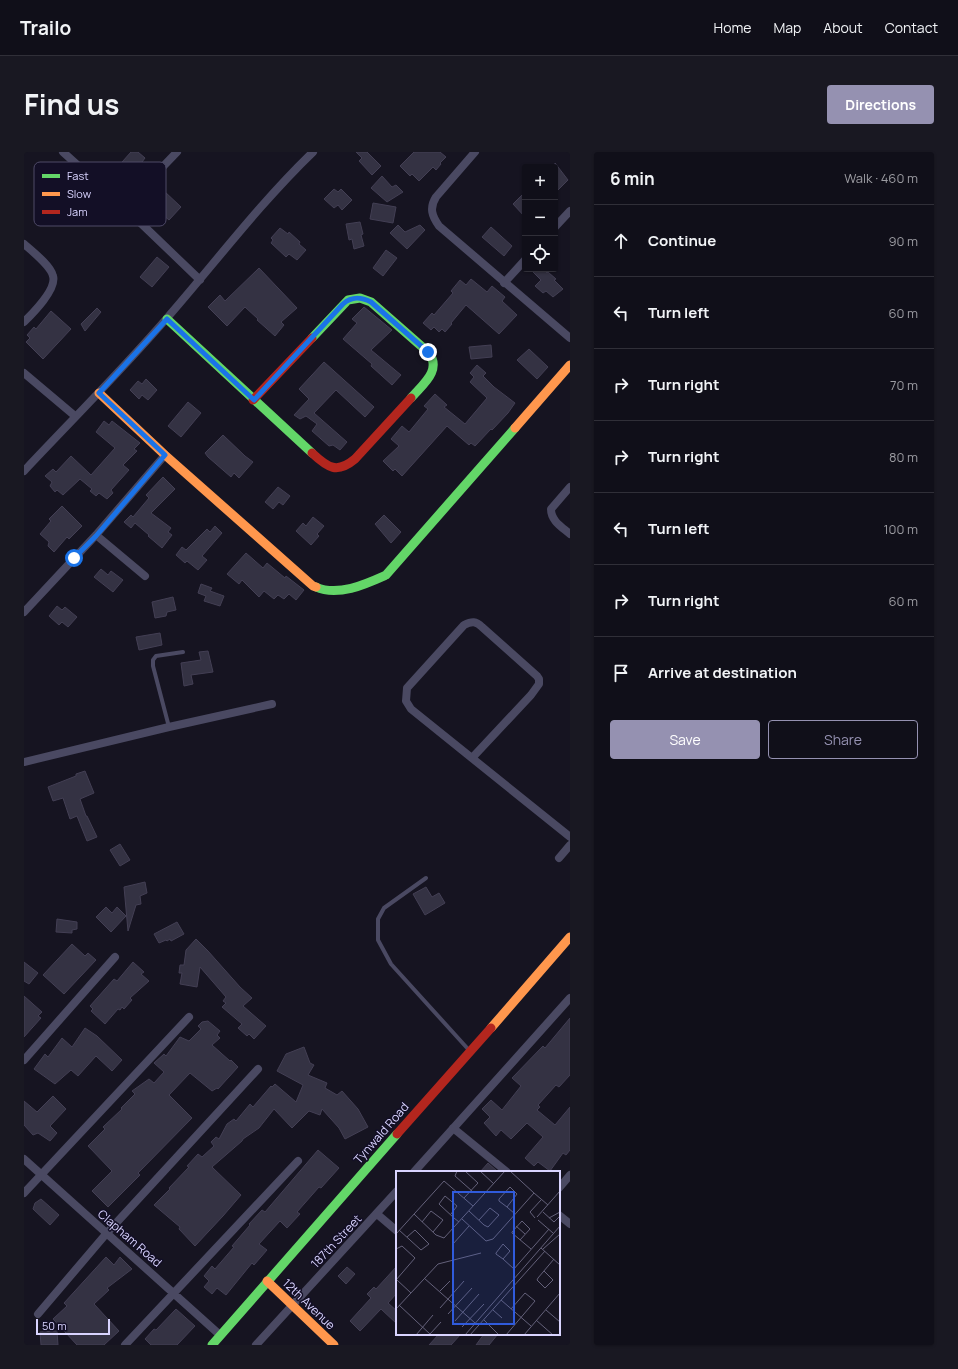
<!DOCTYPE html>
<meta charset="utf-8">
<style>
body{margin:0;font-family:Manrope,sans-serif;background:#191822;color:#f1f3f6}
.controls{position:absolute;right:12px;top:12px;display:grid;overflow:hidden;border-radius:4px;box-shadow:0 1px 3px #0004}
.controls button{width:36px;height:36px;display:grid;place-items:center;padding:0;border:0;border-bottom:1px solid #302f38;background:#100f19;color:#f1f3f6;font:20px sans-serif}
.scale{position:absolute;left:12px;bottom:10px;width:74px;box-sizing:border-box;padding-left:4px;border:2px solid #d9d4ff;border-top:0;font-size:11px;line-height:14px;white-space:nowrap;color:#d9d4ff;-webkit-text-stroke:3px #130f26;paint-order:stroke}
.stop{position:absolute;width:12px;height:12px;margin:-9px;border:3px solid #1a73e8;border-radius:50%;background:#fff}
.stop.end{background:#1a73e8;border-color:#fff;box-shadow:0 1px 4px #0008}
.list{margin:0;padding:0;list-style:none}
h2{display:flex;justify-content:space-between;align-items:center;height:52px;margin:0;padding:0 16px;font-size:17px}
h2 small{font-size:13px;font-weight:400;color:#9c9ca2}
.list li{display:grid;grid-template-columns:26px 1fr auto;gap:12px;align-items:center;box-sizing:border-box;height:72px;padding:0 16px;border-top:1px solid #302f38}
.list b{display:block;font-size:15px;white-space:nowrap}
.list em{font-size:13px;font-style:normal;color:#9c9ca2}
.actions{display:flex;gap:8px;padding:12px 16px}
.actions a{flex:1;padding:9px 0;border:1px solid #9591b1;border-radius:4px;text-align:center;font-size:14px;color:#9591b1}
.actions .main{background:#9591b1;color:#fff}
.icon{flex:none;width:22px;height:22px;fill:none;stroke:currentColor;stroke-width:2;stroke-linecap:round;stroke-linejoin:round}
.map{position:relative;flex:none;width:546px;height:1193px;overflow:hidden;border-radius:4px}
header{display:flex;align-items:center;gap:24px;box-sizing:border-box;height:56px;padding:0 20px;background:#100f19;border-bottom:1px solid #302f38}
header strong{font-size:19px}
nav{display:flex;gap:22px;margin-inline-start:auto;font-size:14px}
.intro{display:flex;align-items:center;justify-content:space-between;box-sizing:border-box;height:96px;padding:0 24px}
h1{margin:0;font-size:28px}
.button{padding:10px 18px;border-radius:4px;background:#9591b1;color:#fff;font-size:14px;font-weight:700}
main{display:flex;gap:24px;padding:0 24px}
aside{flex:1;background:#100f19;border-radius:4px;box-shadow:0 1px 3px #0004}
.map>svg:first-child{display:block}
</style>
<header>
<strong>Trailo</strong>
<nav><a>Home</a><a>Map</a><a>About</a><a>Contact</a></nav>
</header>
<div class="intro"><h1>Find us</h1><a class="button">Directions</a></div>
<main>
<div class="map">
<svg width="546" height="1193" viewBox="0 0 546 1193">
<rect width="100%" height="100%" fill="#161421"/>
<path fill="#343243" stroke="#433f54" d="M107,0h7l7,6 -3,4 3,2 -14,18 -5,-4 -2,3 -10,-10z
M332,0h11l14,14 -9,9 -13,-14 3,-3z
M390,0h26l6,5 -6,6 1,1 -5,6 -3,-3 -14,14 -7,-7 -2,2 -10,-10z
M531,11l13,17 -13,13z
M358,24l10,11 4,-2 7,7 -16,10 -16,-14z
M310,37l4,3 3,-3 11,11 -10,10 -4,-5 -4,3 -10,-9z
M139,38l18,17 -12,13 -6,-5 -2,2 -9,-8 4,-4 -5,-3z
M501,40v25l-12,-13z
M349,51l23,4 -3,16 -23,-4z
M336,70l3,12 -2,1 3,11 -10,3 -2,-10 -3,1 -3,-16z
M374,73l7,7 15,-7 5,5 -18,19 -17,-16z
M467,75l21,19 -8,10 -22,-19z
M256,76l8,6 1,-2 11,10 -1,2 7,6 -9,10 -8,-6 -3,3 -15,-14 2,-3 -2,-2z
M362,98l11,8 -14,18 -10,-8z
M133,105l12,10 -17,20 -12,-10z
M235,116l38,40 -16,14 3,3 -9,11 -18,-16 1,-1 -13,-12 -18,19 -19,-19 12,-12 5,6z
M506,117h13l4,4 1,-1 8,7 -2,1 9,9 -10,8 -7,-6 -3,2 -8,-7 6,-6z
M447,127l16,13 5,-6 13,11 -3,4 15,14 -18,19 -33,-29 -15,18 1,1 -7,8 -3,-3 -3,3 -5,-5 -3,3 -8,-7 9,-10 2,2 19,-22 -2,-2 9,-11 6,5z
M340,155l28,23 -21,20 30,25 -9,10 -21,-19 1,-2 -29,-25 14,-16 -5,-4z
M73,156l4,4 -16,19 -4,-7z
M27,159l20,18 -28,30 -17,-17 4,-4 -3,-3 7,-8 2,2z
M467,193l1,12 -21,2 -2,-12z
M505,197l19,18 -11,12 -20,-19z
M300,210l50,45 -9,10 -29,-27 -22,23 33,29 -7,8 -7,-5 -4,1 -17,-15 5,-7 -11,-8 -6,3 -6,-4 15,-16 -10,-10z
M453,213l9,8 -3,3 11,11 21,16 -7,10 -16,17 -1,-1 -16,17 -4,-3 -2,2 -22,-19 -45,50 -7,-7 -2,2 -10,-10 16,-15 -8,-7 11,-13 7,6 19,-23 -4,-3 11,-12 12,11 -3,2 21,17 22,-26 -17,-16 4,-5 -4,-4z
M122,227l11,11 -9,10 -6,-5 -3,4 -9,-9 8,-9 4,3z
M164,250l13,11 -20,24 -13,-11z
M80,269l5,4 3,-4 28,22 -6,6 3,2 -14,14 6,5 -18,20 2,3 -6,6 -8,-6 -3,3 -6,-5 2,-2 -12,-10 -17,16 -6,-5 -2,2 -5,-6 2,-4 -7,-6 8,-7 3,3 15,-16 20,19 24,-27 -19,-16z
M199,283l22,21 8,6 -14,16 -5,-5 -3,4 -23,-20 -3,-4z
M139,325l12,12 -24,24 20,15 -3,4 4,3 -10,13 -14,-12 1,-1 -14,-12 -4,5 -7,-6 7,-7 2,2 16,-19 -3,-3z
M254,335l12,9 -7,9 -4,-3 -6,7 -8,-7z
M38,354l20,20 -13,13 -2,-2 -13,15 -6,-6 1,-4 -9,-8 11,-13 -2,-2z
M360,363l17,17 -10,11 -16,-19z
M289,365l11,9 -7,8 2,2 -8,9 -15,-14 7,-8 3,3z
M191,374l7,7 -20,23 5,4 -9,10 -11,-9 -2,2 -9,-8 6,-8 4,3 21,-21 3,3z
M222,401l17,15 4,-5 18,15 1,-2 18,14 -8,10 -7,-6 -5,5 -6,-4 -4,4 -10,-8 -5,6 -17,-17 -3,4 -12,-10z
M77,417l7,6 3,-4 12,9 -10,12 -19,-15z
M177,432l11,4 -2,3 14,5 -4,10 -16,-5 2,-5 -8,-3z
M149,445l3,13 -9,2 -1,4 -11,2 -3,-16z
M33,454l5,4 3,-3 12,10 -9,10 -6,-5 -3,3 -10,-9z
M136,481l2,12 -23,5 -3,-13z
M184,499l5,21 -22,3 2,9 -9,2 -3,-23 20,-3 -2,-8z
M61,619l9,22 -14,6 6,17h1l10,21 -10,4 -10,-25 -7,3 -7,-21 -10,3 -5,-14 28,-11v-2z
M96,692l10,16 -10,6 -10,-16z
M121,730l2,11 -7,3 1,8 -5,1 -8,26 -4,-44z
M402,735l6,10 7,-4 6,10 -20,12 -12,-21z
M82,755l6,6 5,-6 9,9 -15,16 -15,-15z
M33,767l20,3v7l-5,1v3l-16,-1z
M153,770l7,12 -13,7 -1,-2 -3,2 -1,-1 -7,3 -5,-9z
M172,787l12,12 32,36 12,11 -9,8 23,20 -12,13 -5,-5 -2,2 -9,-8 4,-4 -20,-17 4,-4 -3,-2 3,-4 -26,-30 -3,20 -17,-3 2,-11h-3l1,-8h4l2,-15z
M48,792l13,12 3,-3 8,7 -32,34 -21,-19z
M0,810l14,11 -9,11 -5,-3z
M109,810l11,10 -3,2 8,7 -19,17 2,2 -8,9 -2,-2 -2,3 -2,-1 -13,15 -14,-13 2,-2 -3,-3 24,-27 3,2z
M0,844l18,16 -4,4 3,2 -17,19z
M546,866v57l-11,12 -3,-2 -18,20 2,2 -3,3 18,15 15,-18v43l-4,5 -3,-2 -13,18 -12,-9 -4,4 -9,-8 18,-21 -16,-14 -16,16 -10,-9 -5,6 -12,-13 6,-6 -8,-8 9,-9 11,10 19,-24 -9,-8 31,-32 2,2z
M184,869l12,10 -3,4 3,3 -8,7 18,16 1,-1 7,7 -20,22 -1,-1 -5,3 -22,-18 -21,22 23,23 -54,55 2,2 -32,32 -16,-16 20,-20 -24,-25 17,-17 -2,-2 19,-18 -1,-1 14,-14 -3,-3 17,-12 5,4 10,-11 -10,-9 10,-9 2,2 14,-19 9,4 12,-12 -3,-3 4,-4z
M61,876l12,8 25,24 -10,11 -16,-15 -18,20 -7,-6 -16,14 -21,-15 11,-15 3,3 14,-19 10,9z
M280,895l6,16 4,2 -6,10 19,8 -2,5 12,7 5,-4 16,18 10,18 -23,12 -6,-11 -17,-19 -2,6 -11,-4 -17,17 -18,-19 -15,19 -16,11 -1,2 -30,26 29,28 -18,21 -28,30 -16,-17 1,-2 -26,-22 16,-16 -1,-1 20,-21 -2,-1 11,-12 4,3 12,-11 -3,-4 5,-5 3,2 8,-15 7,-5 2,2 14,-17 3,3 18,-21 1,1 3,-3 21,18 7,-17 -26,-14 9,-17z
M29,944l13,13 -16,17 7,7 -7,8 -12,-8 -5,2 -9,-10v-24l13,11z
M294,998l21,18 -18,20 -2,-1 -22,25 3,2 -13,14 -7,-7 -21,23 8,6 -13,15 -2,-2 -26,32 -9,-7 -5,6 -8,-7 5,-6 -5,-5 8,-10 3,3 19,-22 -2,-1 18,-21 -1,-1 13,-14 3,2z
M464,1011l10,9h-18z
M17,1047l18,16 -9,10 -17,-16 2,-6z
M82,1105l8,8 6,-8 12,12 -25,19 2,2 -15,14 25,27 -15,14h-27l-24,-26 14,-13 -3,-3z
M373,1114v27l-9,10 9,8v13l-16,-15 -21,22 -10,-10 21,-23 -4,-4 7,-7 2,2z
M323,1115l8,7 -9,10 -8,-8z
M152,1157l19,17 -18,19h-26l-6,-6 9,-10 2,1z
M33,1179l1,14h-17l-1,-13z
M415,1182h22l-10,11h-22z
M460,1182h14l-9,11h-13z"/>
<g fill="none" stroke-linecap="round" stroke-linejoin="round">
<path stroke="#4a4962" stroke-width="4" d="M145,575l-16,-61v-6l3,-4 27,-4
M402,726l-42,30 -6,11v21l13,24 77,85"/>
<path stroke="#4a4962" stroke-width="8" d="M39,0l61,55 76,73
M451,0l-39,45c-7,11 -4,19 3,29l131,112
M100,55l53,-55
M531,75l15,-16
M0,92c8,7 27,22 29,32 4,13 -20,37 -29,46
M480,131l21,-23
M0,221l51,43
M0,319c48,-51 97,-100 143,-153 48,-55 93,-115 146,-166
M546,335l-19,22c0,12 11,18 19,25
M72,383l49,41
M0,460l72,-77 69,-80
M448,606l59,-63 8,-11v-5l-2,-3 -55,-49c-6,-6 -10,-6 -18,-2l-57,63 -1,13 5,8 159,128
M0,610l145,-35 103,-23
M535,706l11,-13
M0,908l91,-103
M429,976l54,44
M0,1007l196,176
M390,1020l156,-174
M535,1036l11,-13
M0,1041l165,-176
M353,1062l20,17
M535,1063l11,9
M14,1162l68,-80 152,-165
M101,1193l173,-184
M232,1193l141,-154"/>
<path stroke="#63d668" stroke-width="9" d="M143,167l145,134
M288,186l36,-38 12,-2 11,4 57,50c15,18 -6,33 -17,46
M292,435c22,10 50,-3 70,-12l129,-147
M188,1193l185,-211"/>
<path stroke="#ff974d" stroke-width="9" d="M75,241l66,62 148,131 3,1
M491,276l55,-63
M467,876l79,-91
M243,1129l67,64"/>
<path stroke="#b3261e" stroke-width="9" d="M229,248l59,-62
M288,301c16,15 25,21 43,6l56,-61
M373,982l94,-106"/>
</g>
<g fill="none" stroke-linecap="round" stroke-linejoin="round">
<path stroke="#1a73e8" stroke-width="5" d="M50,406l22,-22 69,-81 -66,-62 68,-74 87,81 89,-96c9,-8 18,-7 28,-2l57,50"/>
</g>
<g text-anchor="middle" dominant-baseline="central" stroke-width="3" stroke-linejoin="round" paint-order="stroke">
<g font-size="12" fill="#d9d4ff" stroke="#130f26">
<text transform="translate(357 981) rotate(-49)">Tynwald Road</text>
<text transform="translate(106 1086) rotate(41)">Clapham Road</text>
<text transform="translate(312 1089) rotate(-47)">187th Street</text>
<text transform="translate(285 1152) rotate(44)">12th Avenue</text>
</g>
</g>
<g transform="translate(372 1019)">
<rect width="164" height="164" fill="#161421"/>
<path fill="none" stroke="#64617a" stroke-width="1" d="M61,0l-2,5 17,15M84,0l14,13M138,22l14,12M68,27l14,-15 -13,-12M111,36l10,-13 -7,-7 -11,12v2l8,6 8,7M73,40l15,14 4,2 11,-12 -9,-7 -11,12M147,41l11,10 6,-6M18,43l22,21 8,3 61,-67M55,43l6,-8 -12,-10 -6,8 1,1 14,13 5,4M141,46l23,-26M139,47l-5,-6 11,-12M153,47l11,-6M66,48l24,22 7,-2 41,-46 -24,-22M142,49l15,13M26,51l9,-11 12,9 -10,12M120,55l9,8M3,59l22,20 8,-6 -14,-14 -8,7M0,63l48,-53 29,25M124,69l10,-11 -8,-8 -10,11v1l19,16M57,73l16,-18M145,77l19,17M0,78l6,-3 13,12 -19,22M147,78l17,-15M107,88l7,-8 -7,-7 -7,9v1l7,5 11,10M117,99l36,-41M148,100l9,9 -8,8 -8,-8 1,-2 16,-19M28,107l51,45M1,109l14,13M44,120l10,-10M105,129l30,26M3,134l32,30M44,137l24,-27M0,138l42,-45 43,-11M97,139l9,8M150,139l14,12M52,143l24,-26M88,149l15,15M140,149l17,15M59,150l24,-27M66,156l22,-23M34,163l11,-12M20,164l17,-20M69,164l95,-109M74,164l75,-84M110,164l29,-34 -10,-8 -14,16M128,164l36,-42"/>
<path fill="#305bdc" fill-opacity="0.15" stroke="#305bdc" stroke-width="2" d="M57,21h61v132h-61z"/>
<rect width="164" height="164" fill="none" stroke="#d9d4ff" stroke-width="2"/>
</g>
<rect x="10" y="10" width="132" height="64" rx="6" fill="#130f26" stroke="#4e4a67" stroke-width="1"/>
<rect x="18" y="22" width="18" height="4" fill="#63d668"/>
<rect x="18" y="40" width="18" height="4" fill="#ff974d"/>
<rect x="18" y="58" width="18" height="4" fill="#b3261e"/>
<g font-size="11" fill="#d9d4ff">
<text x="43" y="28">Fast</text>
<text x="43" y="46">Slow</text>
<text x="43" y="64">Jam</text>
</g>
</svg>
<div class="controls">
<button>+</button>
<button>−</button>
<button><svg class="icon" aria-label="locate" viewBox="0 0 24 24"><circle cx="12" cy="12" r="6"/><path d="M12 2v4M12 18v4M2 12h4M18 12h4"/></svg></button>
</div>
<div class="scale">50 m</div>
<div class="stop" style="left:50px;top:406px"></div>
<div class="stop end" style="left:404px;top:200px"></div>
</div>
<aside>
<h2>6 min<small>Walk · 460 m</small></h2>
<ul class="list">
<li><svg class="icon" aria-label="ahead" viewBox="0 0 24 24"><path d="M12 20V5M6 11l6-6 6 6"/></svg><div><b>Continue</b></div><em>90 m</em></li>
<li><svg class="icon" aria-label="left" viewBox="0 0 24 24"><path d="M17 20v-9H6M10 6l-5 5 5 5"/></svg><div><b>Turn left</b></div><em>60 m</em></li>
<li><svg class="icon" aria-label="right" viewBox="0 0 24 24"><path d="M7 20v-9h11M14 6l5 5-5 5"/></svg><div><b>Turn right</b></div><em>70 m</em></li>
<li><svg class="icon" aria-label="right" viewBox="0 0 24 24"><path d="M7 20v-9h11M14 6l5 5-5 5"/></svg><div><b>Turn right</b></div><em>80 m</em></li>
<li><svg class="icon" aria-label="left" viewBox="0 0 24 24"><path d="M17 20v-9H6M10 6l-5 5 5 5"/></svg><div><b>Turn left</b></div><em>100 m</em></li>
<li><svg class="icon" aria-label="right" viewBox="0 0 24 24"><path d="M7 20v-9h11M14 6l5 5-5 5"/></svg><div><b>Turn right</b></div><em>60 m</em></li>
<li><svg class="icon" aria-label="arrive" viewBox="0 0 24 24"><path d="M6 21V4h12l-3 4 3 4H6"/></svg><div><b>Arrive at destination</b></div></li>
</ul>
<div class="actions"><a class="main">Save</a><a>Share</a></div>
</aside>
</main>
